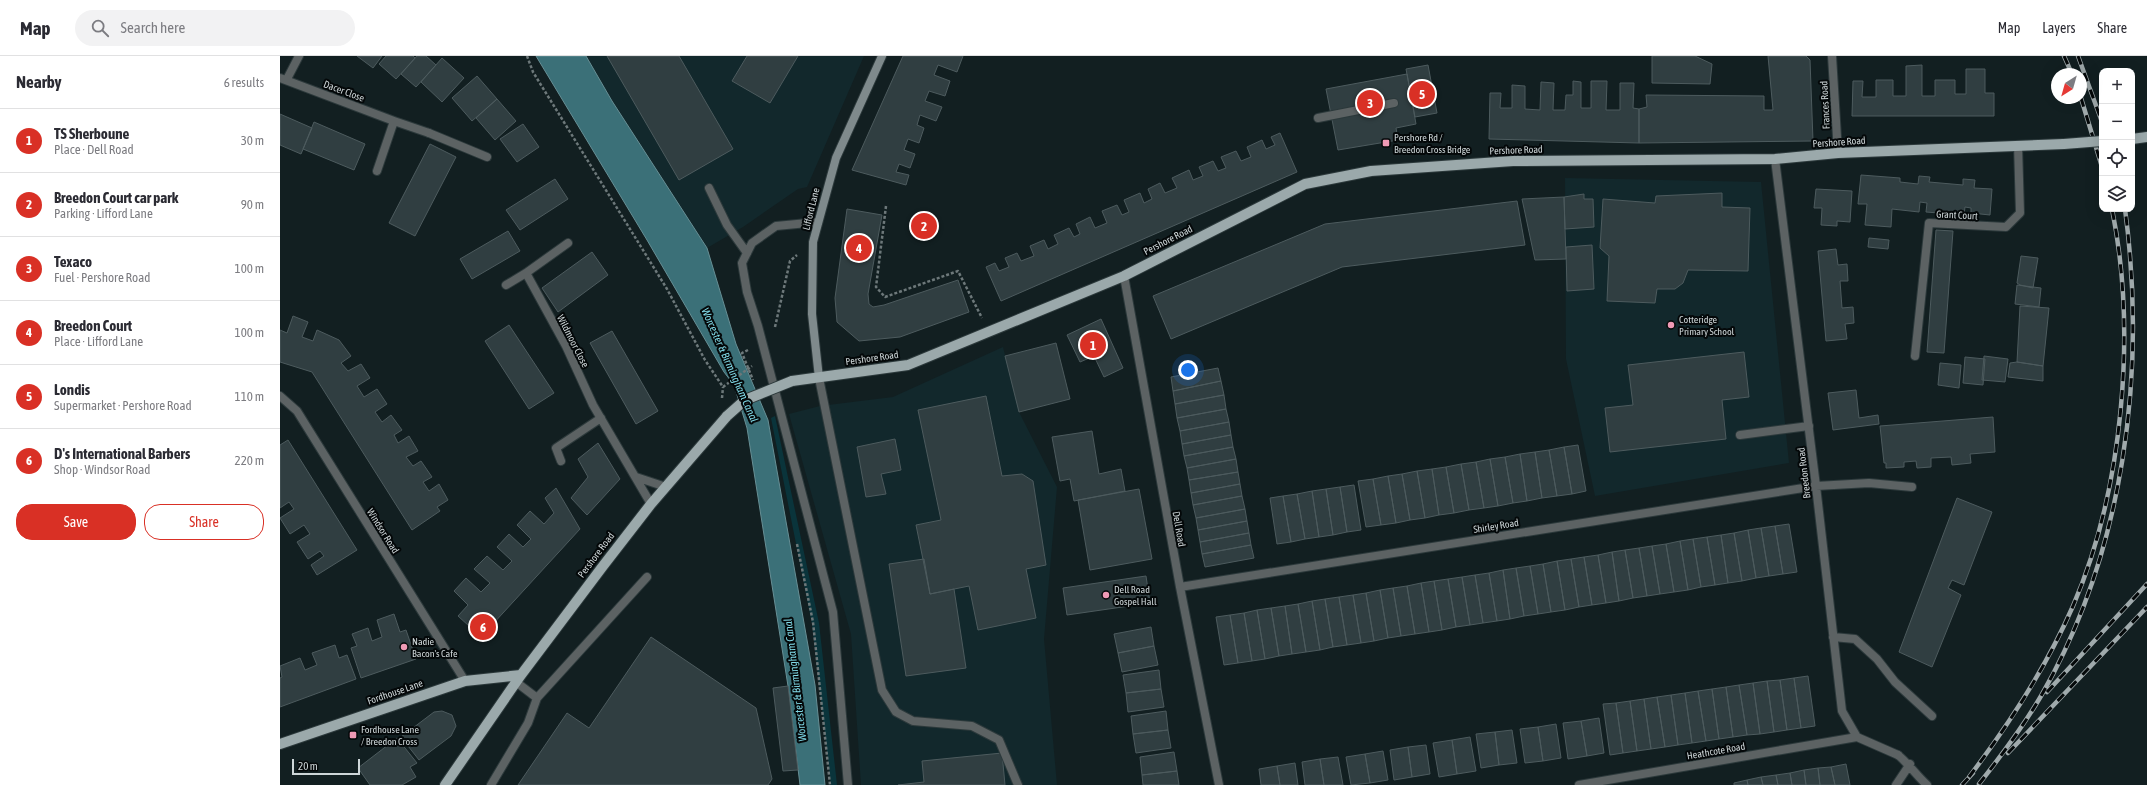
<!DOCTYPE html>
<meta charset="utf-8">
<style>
body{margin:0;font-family:"Asap Condensed",sans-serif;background:#f2f2f3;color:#2b2b33}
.controls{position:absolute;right:12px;top:12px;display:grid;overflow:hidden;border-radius:8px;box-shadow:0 4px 16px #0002}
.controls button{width:36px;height:36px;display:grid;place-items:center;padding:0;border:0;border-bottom:1px solid #e1e1e2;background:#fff;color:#2b2b33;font:20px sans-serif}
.compass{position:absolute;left:1771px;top:12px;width:36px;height:36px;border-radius:50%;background:#fff;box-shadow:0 4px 16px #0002;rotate:217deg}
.scale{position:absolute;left:12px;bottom:10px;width:68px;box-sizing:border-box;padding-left:4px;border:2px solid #ced6d8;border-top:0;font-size:11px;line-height:14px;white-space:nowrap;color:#ced6d8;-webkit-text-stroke:3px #040809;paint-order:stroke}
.you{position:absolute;left:908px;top:314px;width:14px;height:14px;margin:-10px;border:3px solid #fff;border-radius:50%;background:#1a73e8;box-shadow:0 0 0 6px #1a73e833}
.badge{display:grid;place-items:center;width:26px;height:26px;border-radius:50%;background:#d93025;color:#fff;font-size:13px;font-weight:700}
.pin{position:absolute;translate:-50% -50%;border:2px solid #fff;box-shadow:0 1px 4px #0006}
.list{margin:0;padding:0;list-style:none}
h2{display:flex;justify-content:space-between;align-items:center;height:52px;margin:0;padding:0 16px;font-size:17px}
h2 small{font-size:13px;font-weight:400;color:#7c7c81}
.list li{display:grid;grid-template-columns:26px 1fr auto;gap:12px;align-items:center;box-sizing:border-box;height:64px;padding:0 16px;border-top:1px solid #e1e1e2}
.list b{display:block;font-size:15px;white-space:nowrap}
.list p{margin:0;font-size:13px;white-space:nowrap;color:#7c7c81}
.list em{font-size:13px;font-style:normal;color:#7c7c81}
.actions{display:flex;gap:8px;padding:12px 16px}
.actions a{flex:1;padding:9px 0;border:1px solid #d93025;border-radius:16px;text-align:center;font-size:14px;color:#d93025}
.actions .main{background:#d93025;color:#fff}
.icon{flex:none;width:22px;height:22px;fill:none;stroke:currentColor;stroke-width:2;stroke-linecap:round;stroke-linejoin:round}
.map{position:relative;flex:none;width:1867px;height:729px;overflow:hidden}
header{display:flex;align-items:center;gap:24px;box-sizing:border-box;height:56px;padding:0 20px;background:#fff;border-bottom:1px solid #e1e1e2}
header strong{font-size:19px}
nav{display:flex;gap:22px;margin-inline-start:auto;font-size:14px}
.search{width:280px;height:36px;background:#f2f2f3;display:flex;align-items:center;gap:10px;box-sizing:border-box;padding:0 14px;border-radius:22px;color:#7c7c81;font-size:15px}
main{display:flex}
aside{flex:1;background:#fff}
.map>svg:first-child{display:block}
</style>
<header>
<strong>Map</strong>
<div class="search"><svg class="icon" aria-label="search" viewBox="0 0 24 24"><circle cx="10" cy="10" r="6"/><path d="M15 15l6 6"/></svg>Search here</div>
<nav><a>Map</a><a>Layers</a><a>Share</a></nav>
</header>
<main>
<aside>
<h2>Nearby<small>6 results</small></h2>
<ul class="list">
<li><span class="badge">1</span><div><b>TS Sherboune</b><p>Place · Dell Road</p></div><em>30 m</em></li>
<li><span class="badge">2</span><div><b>Breedon Court car park</b><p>Parking · Lifford Lane</p></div><em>90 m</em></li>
<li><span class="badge">3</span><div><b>Texaco</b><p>Fuel · Pershore Road</p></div><em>100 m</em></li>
<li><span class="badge">4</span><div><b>Breedon Court</b><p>Place · Lifford Lane</p></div><em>100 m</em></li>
<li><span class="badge">5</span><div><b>Londis</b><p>Supermarket · Pershore Road</p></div><em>110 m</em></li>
<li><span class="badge">6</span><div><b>D's International Barbers</b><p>Shop · Windsor Road</p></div><em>220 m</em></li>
</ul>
<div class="actions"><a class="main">Save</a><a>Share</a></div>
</aside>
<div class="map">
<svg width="1867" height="729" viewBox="0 0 1867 729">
<rect width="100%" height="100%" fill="#121f21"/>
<path fill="#12282c" d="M306,0h278l-57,131 -9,2 -55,38 -36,21 -95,-147z
M1285,122l196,4 28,281 -194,33 -29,-137z
M723,291l16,65 38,75 -13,152 13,146h-196l-10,-151 -62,-220 31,-8 73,-9z"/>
<path fill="#0a343b" d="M495,360l44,207 18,162h-6l-19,-161 -41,-206z"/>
<path fill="#3b7078" stroke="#678f95" d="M256,0h50l26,45 95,147 29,96 32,76 47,265 10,100h-25l-12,-99 -41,-258 -13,-43 -10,-13 -77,-132z"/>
<path fill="#303e41" stroke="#4d5b5e" d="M77,0h25l-9,12z
M106,0h27l2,2 -19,21 -17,-15z
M137,0h9l10,9 -20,22 -15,-13z
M327,0h72l54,93 -54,31z
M467,0h51l-28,47 -38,-22z
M623,0h60l-6,16 -19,-7 -4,10 16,6 -5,15 -16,-5 -4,10 17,6 -6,14 -16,-6 -3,10 7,3 -5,15 -11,-4 -4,11 11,4 -5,14 -11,-4 -3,8 13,3 -3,10 -54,-15z
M1372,0h43l17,8 -2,20 -58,-1z
M1488,0h38l4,4 3,81 -174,2v-34l8,-2 -1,-12 118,1v14h9z
M162,2l22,20 -22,24 -21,-20z
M1148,9l9,48 -22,4 -9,-48z
M1642,9v31h13v-16h20v14h11v-25h19v24h9v23h-142l1,-35h10l-1,16h14v-17h17v16h13v-30z
M1127,18l9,50 -20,4 2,12 -60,10 -12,-61z
M197,20l20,23 -25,22 -20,-23z
M1293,25l8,1v26h10v-27h16l-1,29h14v-27h14l-1,25 6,1v34l-150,-4 1,-46h11l-1,15h12v-23l13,1v23l15,1 1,-28 13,1 -1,27h12l1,-15h7z
M217,43l19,22 -21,19 -19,-22z
M0,58l32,14 -11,26 -21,-9z
M34,66l51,22 -11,26 -51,-21z
M243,68l16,23 -22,15 -17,-23z
M1000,77l17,39 -296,129 -15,-34 9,-4 4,8 10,-4 -4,-9 12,-5 4,8 13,-5 -4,-10 14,-6 4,9 10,-5 -4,-9 15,-7 5,9 6,-3 -4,-10 14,-7 5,11 12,-5 -5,-12 15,-6 5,10 7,-3 -5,-12 16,-7 4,10 8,-4 -4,-10 12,-6 5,10 12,-5 -5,-10 17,-8 4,10 10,-4 -4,-9 14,-6 5,10 8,-3 -5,-11 15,-6 5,10 10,-4 -4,-10 15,-7 4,9 9,-4 -4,-8z
M150,88l26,13 -41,79 -26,-13z
M1581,119l39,3v4l18,2 1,-8 11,1 -1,5 34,3v-6l12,1 -1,8 18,1 -2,26 -19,-2v-5l-6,-1 -1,8 -38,-3 1,-9 -7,-1 -1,10 -27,-3 -1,18 -26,-2 2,-21h-9z
M275,123l13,20 -48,31 -14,-20z
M1536,133l36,2 -2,31 -13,-1v5l-16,-1 1,-17h-8z
M1442,137v14l28,1 -2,63 -60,-1 -5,13 -8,6h-18l-2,14 -48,-2 2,-45 -9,-8 3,-49 52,4 1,-7z
M1304,138v5h9l1,28 -29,2 -1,-32z
M1284,141l2,62 -31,1 -13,-61z
M1237,145l8,44 -183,22 -171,72 -18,-43 172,-72z
M567,153l35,6 -14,79 1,10 4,3 11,-2 74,-25 11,32 -69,25 -41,4 -22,-19 -2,-24z
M1656,174l17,1 -9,122 -17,-1z
M228,175l12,20 -48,28 -12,-20z
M1589,182l20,2 -1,9 -20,-2z
M1312,189l2,44 -27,2 -1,-44z
M1556,193l2,16 9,-1 1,17h-8l2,27 11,-1 1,16 -9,1 2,15 -21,2 -8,-90z
M312,196l16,23 -50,37 -16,-24z
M1741,200l17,2 -5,30 -13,-3 -3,-2z
M1737,229l24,3 -2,19 -24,-3z
M1740,250l29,2 -6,58 -26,-4z
M13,260l15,6 -6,15 11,4 4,-11 22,10 12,16 -10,7 7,8 13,-7 9,14 -13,8 7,11 13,-8 10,15 -12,8 7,10 9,-7 11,15 -8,5 4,8 11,-7 9,15 -12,6 7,9 8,-5 11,16 -9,5 6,9 10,-7 9,16 -11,7 3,4 -28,19 -100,-158 -32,-10v-32l7,3z
M821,263l22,49 -19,9 -10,-21 -14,6 -13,-27z
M229,269l45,68 -25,16 -44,-68z
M332,275l46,80 -22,13 -46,-81z
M776,287l14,56 -51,13 -14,-56z
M1464,296l5,45 -27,3 4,39 -116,13 -5,-44 28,-3 -5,-40z
M1704,300l24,3 -3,23 -23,-2z
M1685,301l20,2 -2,26 -20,-2z
M1737,306l26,4v15l-35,-4 2,-14z
M1660,307l21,2 -2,23 -21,-3z
M938,312l3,13 -48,10 -2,-14z
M941,325l3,14 -49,9 -2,-13z
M1576,334l3,28 19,-3 1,9 -46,6 -5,-37z
M944,339l2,14 -49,9 -2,-14z
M706,340l16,80 20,-2 11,7 13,84 -20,4 10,49 -58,12 -9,-44 -39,8 -14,-69 25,-5 -23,-110z
M946,353l3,13 -49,9 -3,-13z
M1713,361l2,35 -25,2 1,9 -19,2 -1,-8 -20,1v9l-14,1 -1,-7 -12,1v5l-18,1v-5h-2l-4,-37z
M949,366l2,13 -49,9 -2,-13z
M812,375l7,43 22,-5 4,22 -51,10 -4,-22 -10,2 -8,-44z
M951,379l2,12 -49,9 -2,-12z
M615,383l6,31 -20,4 5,20 -20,3 -9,-50z
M8,384l69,110 -40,25 -6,-10 13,-9 -4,-5 -12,8 -11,-17 13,-8 -6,-9 -14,9 -10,-16 14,-9 -5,-7 -9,6v-63z
M318,387l22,36 -33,36 -16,-17 17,-21 -10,-18z
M1298,389l8,46 -14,3 -8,-47z
M953,391l3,12 -49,9 -3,-12z
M1284,391l8,47 -15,2 -8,-46z
M1269,394l8,46 -15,2 -7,-46z
M1255,396l7,46 -15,3 -7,-47z
M1240,398l7,47 -14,2 -8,-46z
M1225,401l8,46 -15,3 -8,-47z
M956,403l2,13 -49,8 -2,-12z
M1210,403l8,47 -14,2 -8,-46z
M1196,406l8,46 -15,2 -8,-46z
M1181,408l8,46 -15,3 -8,-46z
M1166,411l8,46 -15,2 -7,-46z
M1152,413l7,46 -14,3 -8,-47z
M1137,415l8,47 -15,2 -8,-46z
M958,416l2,12 -49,9 -2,-13z
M1122,418l8,46 -14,3 -8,-47z
M1108,420l8,47 -15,2 -8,-46z
M1093,423l8,46 -15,2 -8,-46z
M960,428l2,12 -49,9 -2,-12z
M1074,429l7,45 -14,2 -7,-45z
M1060,431l7,45 -14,3 -7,-46z
M276,432l24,41 -99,108 -23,-21 10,-11 -14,-14 12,-13 15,14 9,-9 -16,-14 13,-13 16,14 9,-9 -15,-14 12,-13 14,13 8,-8 -14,-14 13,-14 14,13 10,-11 -9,-15z
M859,433l13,70 -62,11 -12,-70z
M1046,433l7,46 -14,2 -7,-46z
M1032,435l7,46 -14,2 -8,-45z
M1017,438l8,45 -14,3 -8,-46z
M962,440l3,13 -49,9 -3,-13z
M1003,440l8,46 -14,2 -7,-46z
M1677,442l35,14 -28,73 -12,-5 -4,8 13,7 -29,72 -33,-15z
M965,453l2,12 -49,9 -2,-12z
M967,465l2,12 -49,9 -2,-12z
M1509,468l8,48 -14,2 -8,-48z
M1495,470l8,48 -14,2 -8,-48z
M1481,472l8,48 -13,2 -8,-48z
M1468,474l8,48 -14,3 -8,-48z
M969,477l2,12 -49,9 -2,-12z
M1454,477l8,48 -14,2 -7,-48z
M1441,479l7,48 -13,2 -8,-48z
M1427,481l8,48 -14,2 -8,-48z
M1413,483l8,48 -13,3 -8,-49z
M1400,485l8,49 -14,2 -8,-48z
M1386,488l8,48 -14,2 -8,-48z
M971,489l3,13 -49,9 -3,-13z
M1372,490l8,48 -13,2 -8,-48z
M1359,492l8,48 -14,2 -8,-48z
M1345,494l8,48 -14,3 -7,-49z
M1332,496l7,49 -13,2 -8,-48z
M1318,499l8,48 -14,2 -8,-48z
M1304,501l8,48 -13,2 -8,-48z
M644,503l6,35 24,-5 12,79 -60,8 -17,-112z
M1291,503l8,48 -14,3 -8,-49z
M1277,505l8,49 -14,2 -8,-48z
M1263,508l8,48 -13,2 -8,-48z
M1250,510l8,48 -14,2 -8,-48z
M1236,512l8,48 -14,3 -7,-49z
M1223,514l7,49 -13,2 -8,-48z
M1209,517l8,48 -14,2 -8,-48z
M1195,519l8,48 -13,2 -8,-48z
M866,520l4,27 -83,12 -4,-27z
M1182,521l8,48 -14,2 -8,-48z
M1168,523l8,48 -14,3 -8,-49z
M1154,525l8,49 -13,2 -8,-49z
M1141,527l8,49 -14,2 -8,-48z
M1127,530l8,48 -14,2 -8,-48z
M1113,532l8,48 -13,2 -8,-48z
M1100,534l8,48 -14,3 -8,-48z
M1086,537l8,48 -13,2 -8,-48z
M1073,539l8,48 -14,2 -8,-48z
M1059,541l8,48 -14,2 -8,-48z
M1045,543l8,48 -13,3 -8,-49z
M1032,545l8,49 -14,2 -8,-48z
M1018,548l8,48 -14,2 -7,-48z
M1005,550l7,48 -13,2 -8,-48z
M991,552l8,48 -14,3 -8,-49z
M977,554l8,49 -13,2 -8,-48z
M964,557l8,48 -14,2 -8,-48z
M114,558l6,18 6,-2 10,29 -55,19 -10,-30 6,-2 -5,-12 16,-6 4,13 10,-4 -5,-17z
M950,559l8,48 -14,2 -8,-48z
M871,571l3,19 -36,7 -4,-19z
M371,581l105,71 16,71 -4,6h-250l49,-72 22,15z
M55,589l4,13 8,-3 9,24 -76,28v-29l2,-1 -2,-11 20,-8 5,12 12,-5 -5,-12z
M874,590l4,19 -36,7 -4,-19z
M879,614l2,19 -35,4 -3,-18z
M1528,620l7,50 -14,2 -7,-50z
M1514,622l7,50 -14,2 -7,-50z
M1500,624l7,50 -13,2 -7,-51z
M1487,625l7,51 -14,2 -7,-51z
M1473,627l7,51 -13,1 -8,-50z
M1459,629l8,50 -14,2 -7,-50z
M508,630l10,84 -15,1 -10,-83z
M1446,631l7,50 -14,2 -7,-50z
M881,633l3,18 -36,5 -2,-19z
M1432,633l7,50 -13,2 -8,-50z
M1418,635l8,50 -14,2 -7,-50z
M1405,637l7,50 -14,2 -7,-50z
M1391,639l7,50 -13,2 -8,-50z
M1377,641l8,50 -14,2 -7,-50z
M1364,643l7,50 -14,2 -7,-50z
M1350,645l7,50 -14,2 -7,-50z
M1336,647l7,50 -13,2 -7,-51z
M162,655l10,4 4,11 -5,10 -32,24 -18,-23 33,-25z
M886,655l2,19 -35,4 -2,-18z
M1319,662l5,35 -17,3 -6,-35z
M1301,665l6,35 -19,3 -5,-36z
M1276,668l5,34 -18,3 -5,-34z
M1258,671l5,34 -18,2 -5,-34z
M888,674l3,18 -35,5 -3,-19z
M1232,674l5,33 -18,2 -4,-33z
M1215,676l4,33 -18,3 -5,-34z
M1190,681l6,34 -19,3 -5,-34z
M117,682l20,25 -7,4 6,10 -14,8h-32l-12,-17z
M1172,684l5,34 -18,3 -6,-34z
M1146,689l4,29 -18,3 -4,-30z
M1128,691l4,30 -18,3 -4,-30z
M1103,695l5,29 -18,3 -5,-29z
M894,696l3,19 -35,4 -2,-18z
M722,697l3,32h-107l26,-3 -2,-21z
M1085,698l5,29 -19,2 -5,-28z
M1058,701l5,28h-19l-4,-26z
M1040,703l4,26h-19l-3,-23z
M1015,707l3,22h-18l-3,-19z
M1566,708l4,21h-15l-4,-18z
M997,710l3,19h-19l-2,-16z
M1551,711l4,18h-15l-2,-17z
M1538,712l2,17h-14l-2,-15z
M1524,714l2,15h-14l-2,-12z
M897,715l2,14h-36l-1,-10z
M1510,717l2,12h-14l-2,-10z
M1496,719l2,10h-15l-2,-8z
M1481,721l2,8h-15l-1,-5z
M1467,724l1,5h-14v-2z"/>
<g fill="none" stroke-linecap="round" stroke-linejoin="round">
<g stroke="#2c393b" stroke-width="10">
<path id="lane" d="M1038,62l76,-15
M149,77l58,24
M429,132l18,37 20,28
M538,166l-42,4 -24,17 -10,20 5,29 11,34 75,286 15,173
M1635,300l14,-133 77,4 14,-14 -2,-68
M539,322l63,312 14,22 17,9 59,5 27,14 19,45
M1460,379l69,-9
M236,626l21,16 110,-121
M1618,699c11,9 18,20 29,30
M211,729l37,-62 9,-25
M1616,729l14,-21"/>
</g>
<g stroke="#2c393b" stroke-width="10">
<path id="street" d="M1552,0l6,97
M0,22l114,43 -17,50
M7,23l12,-23
M114,65l35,12
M1495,103l41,327 26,225 15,26 41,18
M246,217l40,73 27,59 58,99
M844,220l56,311 39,198
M226,229l20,-12 42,-30
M0,340l17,15 168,270
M281,405l-5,-13 45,-30
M356,421l30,10
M900,531l636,-101 53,-3 43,4
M1553,581l22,2 22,20 18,23 37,34
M1299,729l278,-48"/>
</g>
<g stroke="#2c393b" stroke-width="10">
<path id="secondary" d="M539,322l-7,-64 1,-72 23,-84 46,-102"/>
</g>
<g stroke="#2c393b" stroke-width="12">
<path id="primary" d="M1852,83l15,-2
M512,325l116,-16 216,-89 181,-92 66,-13 142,-10 262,-2 63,-6 226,-9
M0,688l185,-63 56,-6
M165,729l76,-110 82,-109 48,-62 76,-88"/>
</g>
<path stroke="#6d787a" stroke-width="2.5" stroke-dasharray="3 2" stroke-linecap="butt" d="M247,0l6,16 134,217 38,71 18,27 4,-3
M606,150l-10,81 9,10 73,-26 24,47
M495,271l15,-66 7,-6
M468,294l-6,3 11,27
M442,342l1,-11
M517,488l16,78 17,163"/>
<use href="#lane" stroke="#5c6263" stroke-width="8"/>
<use href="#street" stroke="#5c6263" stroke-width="8"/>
<use href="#secondary" stroke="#7f8a8c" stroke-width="8"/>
<use href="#primary" stroke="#9ba9ab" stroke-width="10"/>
<g stroke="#a0aaac" stroke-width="4.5">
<path id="rail" d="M1784,0l8,18
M1798,0l24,66
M1801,42l21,69
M1767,636l100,-108
M1728,697l139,-146
M1689,721c41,-54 77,-109 104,-171 50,-116 64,-274 39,-397
M1699,728c22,-28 44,-57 62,-88 83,-144 106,-323 84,-487
M1682,729l11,-12"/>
</g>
<use href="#rail" stroke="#040809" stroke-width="3" stroke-dasharray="9" stroke-linecap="butt"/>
<g stroke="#2c393b" stroke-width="12" stroke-linecap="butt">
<path id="primary-bridge" d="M1784,88l38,-3
M447,360l18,-16 47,-19"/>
</g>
<path stroke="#6d787a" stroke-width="2.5" stroke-dasharray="3 2" stroke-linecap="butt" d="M447,328l25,-18"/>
<use href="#primary-bridge" stroke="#9ba9ab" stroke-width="10"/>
</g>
<g fill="#f09ab5" stroke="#040809" stroke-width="1.5">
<rect x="1102" y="83" width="8" height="8" rx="2"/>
<circle cx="1391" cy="269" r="4"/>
<circle cx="826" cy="539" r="4"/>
<circle cx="124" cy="591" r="4"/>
<rect x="69" y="675" width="8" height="8" rx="2"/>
</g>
<g text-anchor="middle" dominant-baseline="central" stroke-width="4" stroke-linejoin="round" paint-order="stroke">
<g font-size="10" fill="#ced6d8" stroke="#040809">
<text transform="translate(64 35) rotate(21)">Dacer Close</text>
<text transform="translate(1545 49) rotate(-93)">Frances Road</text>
<text transform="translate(1559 86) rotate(-4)">Pershore Road</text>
<text transform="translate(1236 94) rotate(-2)">Pershore Road</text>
<text transform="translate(531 153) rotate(-76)">Lifford Lane</text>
<text transform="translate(1677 159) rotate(3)">Grant Court</text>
<text transform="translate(888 184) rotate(-27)">Pershore Road</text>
<text transform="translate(293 285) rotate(63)">Wildmoor Close</text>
<text transform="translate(592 302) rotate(-8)">Pershore Road</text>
<text transform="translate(1524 417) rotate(-97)">Breedon Road</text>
<text transform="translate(1216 470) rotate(-9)">Shirley Road</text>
<text transform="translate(899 473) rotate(80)">Dell Road</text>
<text transform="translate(103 475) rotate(58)">Windsor Road</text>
<text transform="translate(316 499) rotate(-53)">Pershore Road</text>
<text transform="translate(115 636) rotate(-19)">Fordhouse Lane</text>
<text transform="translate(1436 695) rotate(-10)">Heathcote Road</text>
</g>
<g font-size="10" fill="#ced6d8" stroke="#040809" text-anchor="start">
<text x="1114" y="81">Pershore Rd /<tspan x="1114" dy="12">Breedon Cross Bridge</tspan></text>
<text x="1399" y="263">Cotteridge<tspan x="1399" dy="12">Primary School</tspan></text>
<text x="834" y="533">Dell Road<tspan x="834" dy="12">Gospel Hall</tspan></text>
<text x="132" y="585">Nadie<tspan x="132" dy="12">Bacon's Cafe</tspan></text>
<text x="81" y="673">Fordhouse Lane<tspan x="81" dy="12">/ Breedon Cross</tspan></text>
</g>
<g font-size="11" font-style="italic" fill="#81dae8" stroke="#040809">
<text transform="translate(450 309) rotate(66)">Worcester &amp; Birmingham Canal</text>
<text transform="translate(515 624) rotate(-97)">Worcester &amp; Birmingham Canal</text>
</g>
</g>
</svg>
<div class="controls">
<button>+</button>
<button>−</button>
<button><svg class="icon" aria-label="locate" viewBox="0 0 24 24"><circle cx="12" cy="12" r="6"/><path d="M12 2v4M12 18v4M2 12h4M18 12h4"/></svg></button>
<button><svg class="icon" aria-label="layers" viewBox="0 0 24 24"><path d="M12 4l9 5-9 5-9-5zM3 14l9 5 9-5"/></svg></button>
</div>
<svg class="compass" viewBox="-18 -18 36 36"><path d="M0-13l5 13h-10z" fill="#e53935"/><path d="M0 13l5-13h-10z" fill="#7c7c81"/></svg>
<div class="scale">20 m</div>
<div class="you"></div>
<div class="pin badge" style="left:813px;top:289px">1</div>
<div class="pin badge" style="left:644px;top:170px">2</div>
<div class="pin badge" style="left:1090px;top:47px">3</div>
<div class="pin badge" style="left:579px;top:192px">4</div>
<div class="pin badge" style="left:1142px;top:38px">5</div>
<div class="pin badge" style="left:203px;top:571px">6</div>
</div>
</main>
